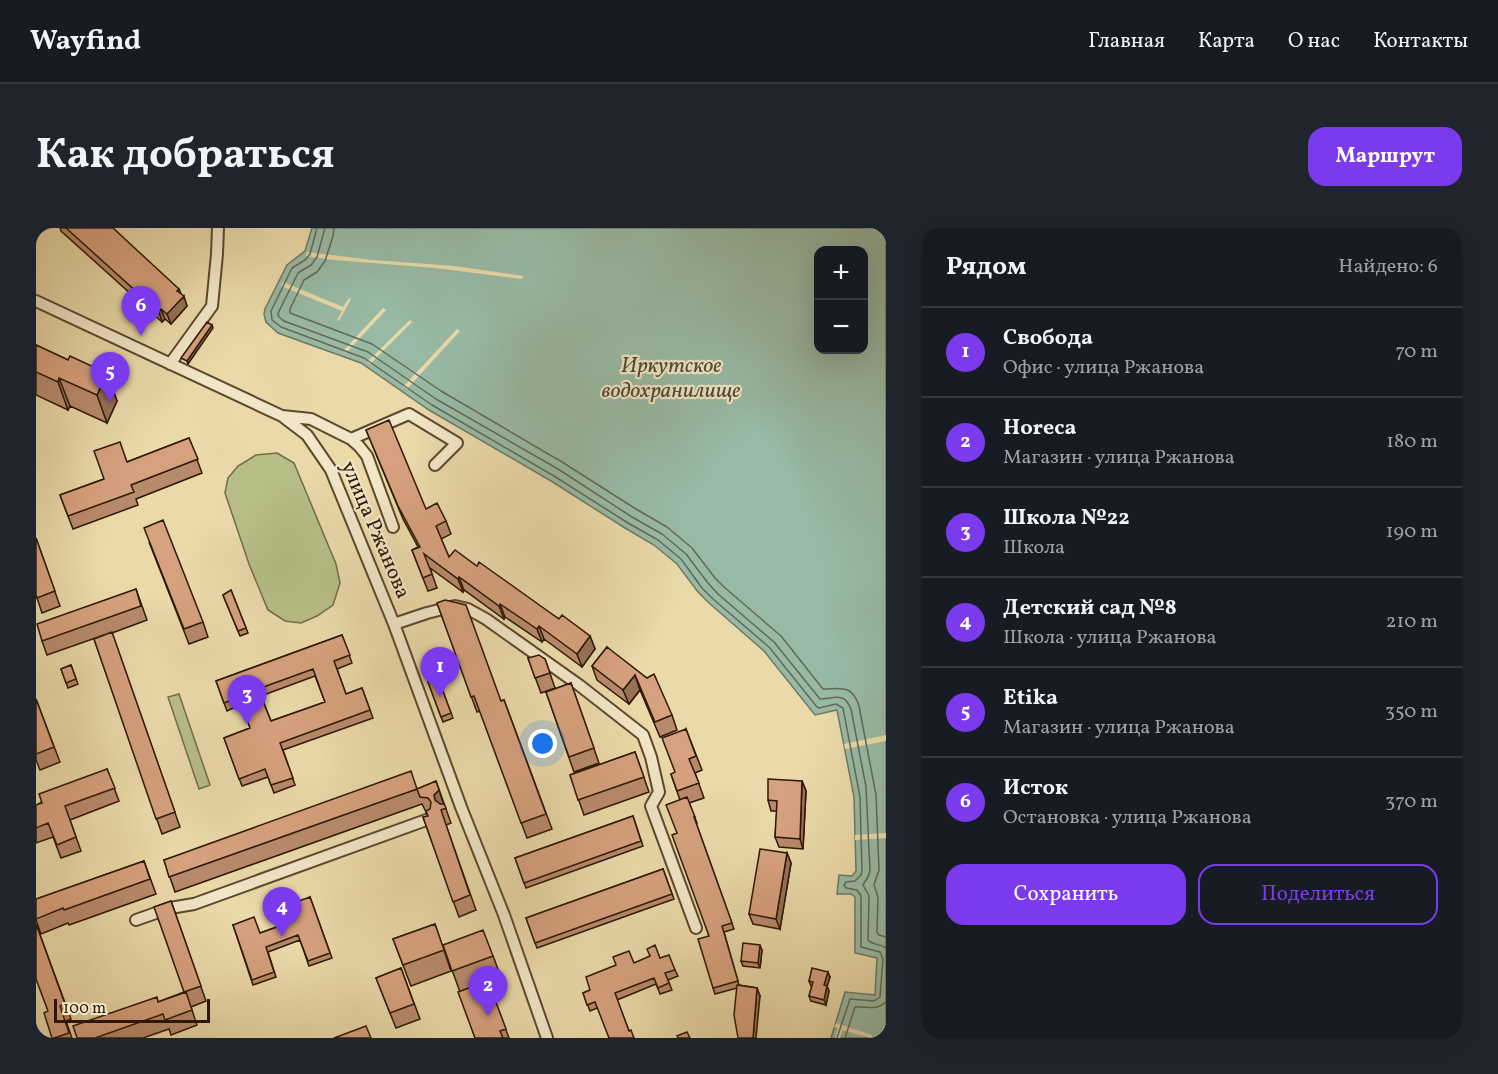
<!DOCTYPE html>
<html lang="ru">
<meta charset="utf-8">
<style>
body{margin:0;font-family:Vollkorn,serif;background:#20242c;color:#f1f3f6}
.controls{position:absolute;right:18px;top:18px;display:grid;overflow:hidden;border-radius:12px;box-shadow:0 6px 24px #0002}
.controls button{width:54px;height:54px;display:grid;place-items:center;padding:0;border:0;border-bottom:2px solid #363941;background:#171b24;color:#f1f3f6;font:30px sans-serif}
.scale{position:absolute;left:18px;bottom:15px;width:156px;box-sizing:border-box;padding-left:6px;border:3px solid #2e1803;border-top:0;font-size:16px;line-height:21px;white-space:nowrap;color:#2e1803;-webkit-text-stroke:4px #f1e6c7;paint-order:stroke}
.you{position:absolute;left:507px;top:516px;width:21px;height:21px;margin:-15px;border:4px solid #fff;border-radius:50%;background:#1a73e8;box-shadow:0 0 0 9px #1a73e833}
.badge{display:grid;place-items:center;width:39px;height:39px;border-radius:50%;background:#7c3aed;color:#fff;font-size:20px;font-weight:700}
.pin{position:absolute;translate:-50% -50px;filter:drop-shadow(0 2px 3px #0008)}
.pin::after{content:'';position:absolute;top:32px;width:21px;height:18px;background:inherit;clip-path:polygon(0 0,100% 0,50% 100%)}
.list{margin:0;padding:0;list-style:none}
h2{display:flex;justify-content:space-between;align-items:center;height:78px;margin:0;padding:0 24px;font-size:26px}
h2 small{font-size:20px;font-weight:400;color:#9ea1a6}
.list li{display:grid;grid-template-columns:39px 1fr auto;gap:18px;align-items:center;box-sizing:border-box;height:90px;padding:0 24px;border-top:2px solid #363941}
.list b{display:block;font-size:22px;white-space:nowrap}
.list p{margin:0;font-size:20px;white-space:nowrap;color:#9ea1a6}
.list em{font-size:20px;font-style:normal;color:#9ea1a6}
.actions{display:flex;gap:12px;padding:18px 24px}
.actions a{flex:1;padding:14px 0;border:2px solid #7c3aed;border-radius:18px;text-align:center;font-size:21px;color:#7c3aed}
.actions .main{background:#7c3aed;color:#fff}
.map{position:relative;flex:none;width:850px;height:810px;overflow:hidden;border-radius:18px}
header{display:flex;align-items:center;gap:36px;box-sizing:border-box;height:84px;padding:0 30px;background:#171b24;border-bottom:2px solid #363941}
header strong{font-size:28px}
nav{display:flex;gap:33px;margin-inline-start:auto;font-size:21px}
.intro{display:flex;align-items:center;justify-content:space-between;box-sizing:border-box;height:144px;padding:0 36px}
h1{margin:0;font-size:42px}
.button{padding:15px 27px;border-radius:18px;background:#7c3aed;color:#fff;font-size:21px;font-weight:700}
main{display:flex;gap:36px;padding:0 36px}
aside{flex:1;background:#171b24;border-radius:18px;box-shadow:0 6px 24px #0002}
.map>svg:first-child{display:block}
</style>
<header>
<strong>Wayfind</strong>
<nav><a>Главная</a><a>Карта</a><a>О нас</a><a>Контакты</a></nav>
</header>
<div class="intro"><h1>Как добраться</h1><a class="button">Маршрут</a></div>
<main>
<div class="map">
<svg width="850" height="810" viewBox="0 0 850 810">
<rect width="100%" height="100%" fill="#ead9a9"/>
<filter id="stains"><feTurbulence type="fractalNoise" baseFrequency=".00333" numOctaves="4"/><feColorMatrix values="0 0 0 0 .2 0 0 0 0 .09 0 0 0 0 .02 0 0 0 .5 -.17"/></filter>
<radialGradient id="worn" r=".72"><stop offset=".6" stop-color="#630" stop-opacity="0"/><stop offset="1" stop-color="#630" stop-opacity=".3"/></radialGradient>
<path fill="#b7bf87" stroke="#726c45" stroke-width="1.5" d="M241,225l17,10 42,101 4,19 -7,22 -16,11 -16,7 -16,-2 -17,-11 -19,-46 -24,-71 3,-15 10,-12 18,-11z
M143,466l31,91 -11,4 -31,-92z"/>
<path fill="#98baa5" stroke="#6e7964" stroke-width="1.5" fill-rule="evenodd" d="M276,0h574v810h-55l14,-46 30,3 2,-37 -22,-5v-56l-4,-3h-14l2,-19 13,1 4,-5 -2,-74 -17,-87 -22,5 -51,-64 -55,-48 -11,-11 -21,-28 -23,-19 -29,-17 -74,-47 -122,-71 -68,-47 -83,-30 -12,-11 -2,-8 1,-5 22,-44 18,-14zM782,22h46v100h-46z"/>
<path fill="#ead9a9" d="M271,24l66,8 82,6 68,10 -1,3 -87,-11 -101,-8 -28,-4z
M247,54l60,25 6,-9 2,1 -12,22 -2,-1 5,-9 -61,-25z
M347,80l3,2 -40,43 -3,-2z
M374,92l2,2 -42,42 -3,-2z
M421,101l3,2 -53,58 -4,-2z
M850,507v6l-41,8 -1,-5z
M850,605v5l-31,2v-5z
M800,795l36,12 -1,3 -29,-8 -2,8h-5l3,-10 -4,-1z"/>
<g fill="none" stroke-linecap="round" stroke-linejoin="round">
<path stroke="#636954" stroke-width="1.5" d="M281,0l-7,26 -5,6 -13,8 -21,43 1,9 9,7 83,31 68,47 122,71 74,47 30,17 23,19 21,29 11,11 56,48 48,60 2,1 17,-4 7,4 17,89 2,74 -1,4 -6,6 -9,1 -2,3 2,3 11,2 4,6v51l19,5 3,7 -3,38 -6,4 -24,-2 -13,39
M289,0l-8,29 -6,8 -13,8 -18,36 -2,5 1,3 5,4 84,31 68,47 122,70 74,48 30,17 24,20 22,29 10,11 56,48 46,57c14,0 24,-8 31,10l15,78 4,84 -2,6 -5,8 6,11 -1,44c4,5 13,4 18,8
M298,0l-1,8 -8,25 -8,11 -13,8 -14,29v4l82,31 69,47 121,71 74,47 31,18 25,21 23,30 9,9 57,49 42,53c18,0 29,-5 36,17l17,89 3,75 -5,15 4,12 -1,35 2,3 7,2
M809,810l10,-31c12,-1 22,4 31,-5"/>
<g stroke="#5d482c" stroke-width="14">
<path id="minor" d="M0,73l246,115 25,19 24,35 63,154 67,183 43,108 43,123
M134,136l42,-58 5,-52 1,-26
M246,188l29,3 40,20 8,7 8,10 26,71
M315,211l58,-25 48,29 -22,22
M358,396l33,-11 28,-7 13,3 18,10 93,66 64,50 8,22 8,35 -8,14 45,122
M100,692l34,-12 24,-4 235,-85"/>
</g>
<use href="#minor" stroke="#f1e6c7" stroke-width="10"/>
</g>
<path fill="#b88a6c" stroke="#2e1803" stroke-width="1.5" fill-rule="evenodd" d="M24,0h53l68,66 6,12 -16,18 -6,-5 -3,3 -101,-91z
M0,117l32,15 39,13 10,28 -10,22 -37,-17 -2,4 -32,-15z
M330,202l60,79 20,12 5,13 -10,5 8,18 28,9 82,53 31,17 5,13 -13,18 -38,-28 -2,3 -37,-25 -1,2 -40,-29 -1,2 -33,-24 7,20 -9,3 -16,-41 6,-3 -15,-28z
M153,210l13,35 -66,26 2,6 -65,24 -13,-34 44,-16 23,-17z
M0,310l24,68 -18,7 -6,-18z
M113,314l54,80 5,15 -19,7z
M100,361l11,31 -35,13 68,194 -18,7 -68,-195 10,-4 -57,20 -5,-14z
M195,362l17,43 -8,3 -17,-41z
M401,375l64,98 3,-1 48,129 -25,9 -47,-127 -3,1z
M306,407l10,28 -15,6 9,25 16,-6 11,30 -90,32 12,35 -21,8 -6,-16 -26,9 -18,-48 26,-10 -8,-24 -15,7 -11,-30zM279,448l10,26 -54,19 -10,-25z
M571,419l65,68 5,15 -17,7 -20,-47 -11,14 -32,-24 -5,-14z
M492,430l17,1 10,29 -14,5z
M35,437l7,19 -10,4 -7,-19z
M402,450l15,40 -10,4 -15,-40z
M535,455l28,80 -25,9 -28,-80z
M0,471l24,63 -20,8 -4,-10z
M650,501l16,41 -7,3 9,25 -15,5 8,20h-1l38,106 -10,3 15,53 18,3 3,8 -23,-8 -22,6 -2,-6 -4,-52 -32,-102 3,-34 -9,-26 4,-1z
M599,524l14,40 -65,23 -14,-40z
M71,541l12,32 -49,19 11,31 -20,7 -8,-21 -17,6v-38z
M400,553l15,42 -5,2 30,85 -17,7 -36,-100 5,-1 -6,-12 -247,88 -11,-32 254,-71z
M766,553l4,10 -3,58 -24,-2 -4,-10 2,-26h-6l-3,-11z
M597,588l10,30 -117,42 -11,-30z
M751,625l4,10 -11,66 -27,-5 -4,-10z
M108,633l12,33 -87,31 -1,-2 -27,11 -5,-14v-21z
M627,641l11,30 -137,49 -11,-30z
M274,669l22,61 -23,8 -9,-26 -32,12 8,25 -23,8 -20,-60 27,8 34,-12z
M135,673l35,100 -15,6 6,18 -26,10 -2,-6 -26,9h-66l81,-36 26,-10z
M0,696l35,95 -5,2 6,17h-20z
M399,696l16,47 -40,15 -18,-47z
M407,717l50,11 8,21 -13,5 21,56h-34l-15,-46z
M726,722l-2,18 -17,-2 -2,-5z
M624,730l15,12 3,6 -10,4 4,10 -12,4 -4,-10 -39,16 12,31 5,7 -37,-30 -7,3 -7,-18 7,-3 44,-27z
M365,740l19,51 -24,9 -20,-50z
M794,749l-3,9 2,5 -3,14 -15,-4 -2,-5 3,-10h-1l-2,-5z"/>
<path fill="#967158" stroke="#2e1803" stroke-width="1.5" d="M143,61l4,9 1,-2 3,10 -16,18 -4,-10z
M125,81l4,10 -3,3 -3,-10z
M176,97l1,3 -25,36 -1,-3z
M71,145l10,28 -10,22 -10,-28z
M23,150l11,28 -2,4 -10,-28z
M423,349l5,13 -1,2 -5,-13z
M464,376l5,13 -1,2 -5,-13z
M503,398l5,13 -2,3 -5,-13z
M554,408l5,13 -13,18 -5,-13z
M599,447l5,15 -11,14 -6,-14z
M766,553l4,10 -3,58 -3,-10z
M403,562l5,15 -4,5 -5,-10 -1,-5z
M751,625l4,10 -11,66 -4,-10z
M724,717l2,5 -2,18 -2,-5z
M792,744l2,5 -4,13 -2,-5z
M791,758l2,5 -3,14 -2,-5z
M721,760l3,8 -4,42h-3z"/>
<path fill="#d6a17e" stroke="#2e1803" stroke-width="1.5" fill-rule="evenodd" d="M30,0h47l66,61 -2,2 7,5 -17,18 -6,-5 -2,3z
M171,94l5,3 -25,36 -6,-3z
M0,117l32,15 2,-4 37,17 -10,22 -38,-17 -1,4 -22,-10z
M353,192l37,89 11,-6 9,18 -10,5 13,31 6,-7 22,16 2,-4 80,57 3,-4 28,21 -13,18 -38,-28 -2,3 -37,-25 -1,2 -40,-29 -1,2 -34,-25 8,20 -9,4 -11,-28 8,-3 -22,-41 -32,-76z
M153,210l9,21 -67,26 3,7 -66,24 -8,-21 44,-16 -10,-28 26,-9 7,20z
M127,292l40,102 -19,7 -40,-101z
M0,310l19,53 -18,7 -1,-3z
M100,361l5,17 -99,35 -5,-17z
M195,362l15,38 -8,3 -15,-36z
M409,372l21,5 35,96 3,-1 42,114 -25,9 -47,-127 -3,1 -34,-94z
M76,404l63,180 -19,7 -62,-180z
M306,407l8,20 -16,6 12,33 16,-6 8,22 -90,33 13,35 -22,7 -6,-16 -26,10 -15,-41 26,-10 -11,-31 -15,6 -8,-22zM277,441l12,33 -54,19 -13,-32z
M571,419l40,31 7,-4 18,41 -17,7 -20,-47 -12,15 -31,-24z
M503,427l6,4 5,14 -15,5 -7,-20z
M35,437l5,14 -10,4 -5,-14z
M402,450l13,35 -10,4 -13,-35z
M535,455l23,65 -25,9 -23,-65z
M0,471l18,48 -18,7z
M650,501l10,27 -7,3 10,24 -22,8 -6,-17 4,-2 -13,-34z
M599,524l9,25 -66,23 -8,-25z
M71,541l8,19 -50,18 11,31 -19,8 -9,-22 -12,5v-23l6,-2 -3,-9z
M375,543l6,18 -248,88 -5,-17z
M732,551l34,2 -2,58 -25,-2 2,-36 -9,-1z
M400,553l3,9 -5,5 1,5 5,4h4l2,4 -5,2 29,85 -17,7 -30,-85 5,-1 -2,-5 4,-2 1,-7 -3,-4 -8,-1 -3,-8z
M651,569l8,20h-1l38,106 -10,3 16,55 -25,7 -15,-49 11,-3 -37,-101 5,-2 -11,-28z
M597,588l8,25 -117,42 -9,-25z
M724,621l27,4 -11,66 -27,-5z
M108,633l6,18 -86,31 -1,-2 -27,11v-20z
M627,641l9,25 -137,49 -9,-25z
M274,669l20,56 -22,8 -10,-26 -32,12 8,25 -22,8 -19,-55 21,-8 6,16 34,-12 -6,-16z
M135,673l30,85 -17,6 -30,-85z
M0,696l29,80 -5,2 9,27 -15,5h-2l-8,-25 4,-2 -12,-32z
M399,696l9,26 -41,15 -10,-26z
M447,702l10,26 -41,15 -9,-26z
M707,715l17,2 -2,18 -17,-2z
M619,717l5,13 9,-3 6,15 -10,3 4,10 -11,5 -4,-10 -39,15 14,38 2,-1 3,8h-25l-14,-36 -8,3 -4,-12 7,-3 -4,-13 30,-12 -3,-8 16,-6 5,12 16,-7 -3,-7z
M365,740l13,36 -24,9 -14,-35z
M776,740l16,4 -4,13 3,1 -3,14 -15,-4 4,-14 -4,-1z
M452,753l18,48 -6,2 3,7h-28l-17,-46z
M701,757l20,3 -4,50h-15l-4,-23z
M150,764l6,18 -27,10 -2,-6 -68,24h-18l-4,-12 84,-29 1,5z
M330,798l5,12h-37z
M651,804l3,6h-12l-1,-2z"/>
<g text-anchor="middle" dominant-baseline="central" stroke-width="4.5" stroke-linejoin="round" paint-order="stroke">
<g font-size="21" fill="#2e1803" stroke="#f1e6c7">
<text transform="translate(339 302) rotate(67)">улица Ржанова</text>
</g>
<g font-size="22" font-style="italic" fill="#4e4934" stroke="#f1e6c7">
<text x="635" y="138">Иркутское<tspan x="635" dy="25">водохранилище</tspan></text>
</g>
</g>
<rect width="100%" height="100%" filter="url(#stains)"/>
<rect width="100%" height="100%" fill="url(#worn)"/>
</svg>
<div class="controls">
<button>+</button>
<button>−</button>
</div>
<div class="scale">100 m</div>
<div class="you"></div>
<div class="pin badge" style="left:404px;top:469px">1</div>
<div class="pin badge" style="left:452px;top:788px">2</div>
<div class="pin badge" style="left:211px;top:497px">3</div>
<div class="pin badge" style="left:246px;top:709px">4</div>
<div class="pin badge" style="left:74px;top:174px">5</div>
<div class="pin badge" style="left:105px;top:108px">6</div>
</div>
<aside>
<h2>Рядом<small>Найдено: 6</small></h2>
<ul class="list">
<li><span class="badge">1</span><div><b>Свобода</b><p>Офис · улица Ржанова</p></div><em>70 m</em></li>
<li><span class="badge">2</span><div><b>Horeca</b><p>Магазин · улица Ржанова</p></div><em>180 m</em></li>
<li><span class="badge">3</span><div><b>Школа №22</b><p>Школа</p></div><em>190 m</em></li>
<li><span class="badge">4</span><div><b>Детский сад №8</b><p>Школа · улица Ржанова</p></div><em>210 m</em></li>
<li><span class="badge">5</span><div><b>Etika</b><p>Магазин · улица Ржанова</p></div><em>350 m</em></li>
<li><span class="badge">6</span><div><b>Исток</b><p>Остановка · улица Ржанова</p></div><em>370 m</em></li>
</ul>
<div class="actions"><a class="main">Сохранить</a><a>Поделиться</a></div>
</aside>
</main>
